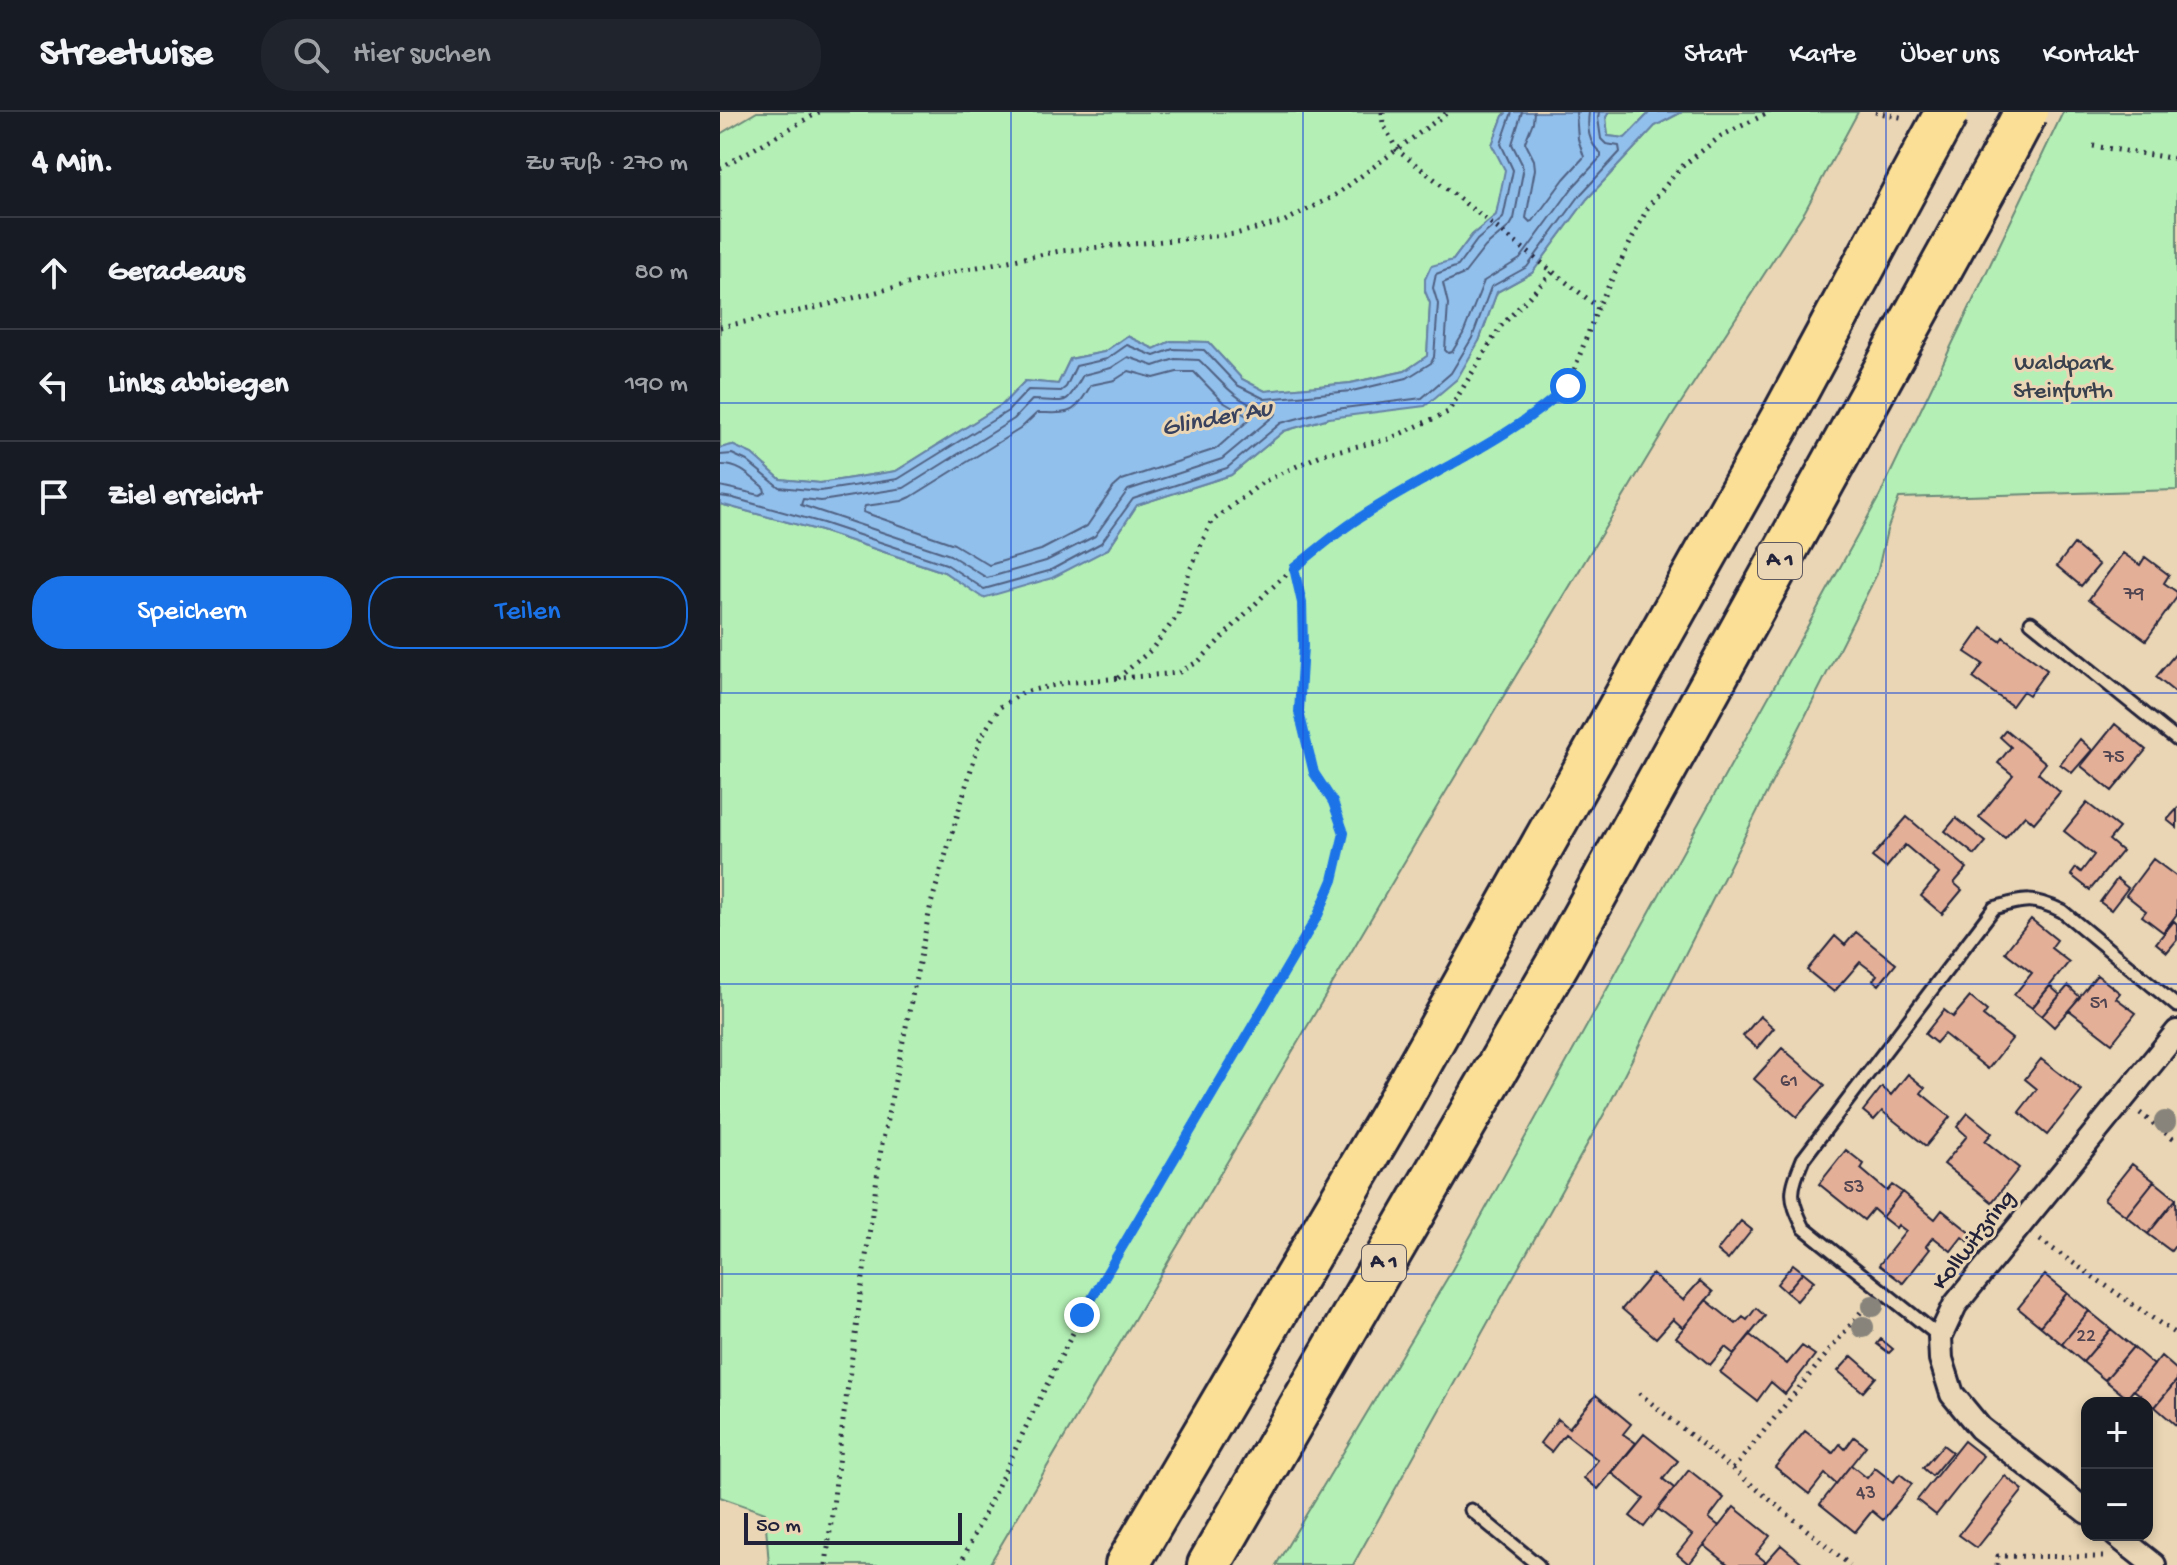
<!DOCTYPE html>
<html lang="de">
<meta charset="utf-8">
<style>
body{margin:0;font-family:"Gochi Hand",sans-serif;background:#20242c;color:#f1f3f6}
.controls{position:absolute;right:24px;bottom:24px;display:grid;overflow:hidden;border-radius:16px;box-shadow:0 4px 12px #0003}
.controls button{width:72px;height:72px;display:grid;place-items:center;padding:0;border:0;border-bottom:2px solid #363941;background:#171b24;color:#f1f3f6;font:40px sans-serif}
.scale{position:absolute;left:24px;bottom:20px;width:218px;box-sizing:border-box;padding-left:8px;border:4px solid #22223b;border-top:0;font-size:22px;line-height:28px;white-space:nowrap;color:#22223b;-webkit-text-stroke:6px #ead6b4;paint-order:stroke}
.stop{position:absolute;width:24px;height:24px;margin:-18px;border:6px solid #1a73e8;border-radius:50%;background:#fff}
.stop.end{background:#1a73e8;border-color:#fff;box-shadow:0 2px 8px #0008}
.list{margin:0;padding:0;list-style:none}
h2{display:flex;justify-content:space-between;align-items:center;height:104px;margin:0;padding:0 32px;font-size:34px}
h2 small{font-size:26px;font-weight:400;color:#9ea1a6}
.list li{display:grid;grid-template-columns:52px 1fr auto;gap:24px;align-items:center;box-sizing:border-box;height:112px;padding:0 32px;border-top:2px solid #363941}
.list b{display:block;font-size:30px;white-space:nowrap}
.list em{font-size:26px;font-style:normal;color:#9ea1a6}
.actions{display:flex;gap:16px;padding:24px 32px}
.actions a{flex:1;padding:18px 0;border:2px solid #1a73e8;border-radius:32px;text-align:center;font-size:28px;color:#1a73e8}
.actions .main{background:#1a73e8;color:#fff}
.icon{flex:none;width:44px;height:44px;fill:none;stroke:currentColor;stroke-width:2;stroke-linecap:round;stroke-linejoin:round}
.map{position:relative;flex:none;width:1457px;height:1453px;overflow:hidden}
header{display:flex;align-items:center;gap:48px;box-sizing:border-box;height:112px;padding:0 40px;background:#171b24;border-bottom:2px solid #363941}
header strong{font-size:38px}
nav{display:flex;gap:44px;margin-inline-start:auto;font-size:28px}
.search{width:560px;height:72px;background:#20242c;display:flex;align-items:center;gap:20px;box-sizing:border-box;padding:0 28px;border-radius:32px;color:#9ea1a6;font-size:30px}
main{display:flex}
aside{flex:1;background:#171b24}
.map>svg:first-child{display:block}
</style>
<header>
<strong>Streetwise</strong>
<div class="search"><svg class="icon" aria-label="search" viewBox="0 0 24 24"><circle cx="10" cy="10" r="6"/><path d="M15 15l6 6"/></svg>Hier suchen</div>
<nav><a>Start</a><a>Karte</a><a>Über uns</a><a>Kontakt</a></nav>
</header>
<main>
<aside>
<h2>4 Min.<small>Zu Fuß · 270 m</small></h2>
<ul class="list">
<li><svg class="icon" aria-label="ahead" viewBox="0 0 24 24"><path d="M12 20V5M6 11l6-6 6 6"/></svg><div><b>Geradeaus</b></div><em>80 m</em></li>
<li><svg class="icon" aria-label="left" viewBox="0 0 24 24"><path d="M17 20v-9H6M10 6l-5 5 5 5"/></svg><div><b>Links abbiegen</b></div><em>190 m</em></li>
<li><svg class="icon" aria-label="arrive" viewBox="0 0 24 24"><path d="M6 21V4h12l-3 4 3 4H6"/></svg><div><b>Ziel erreicht</b></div></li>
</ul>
<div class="actions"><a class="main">Speichern</a><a>Teilen</a></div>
</aside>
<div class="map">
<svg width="1457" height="1453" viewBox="0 0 1457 1453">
<rect width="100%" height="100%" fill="#ead6b4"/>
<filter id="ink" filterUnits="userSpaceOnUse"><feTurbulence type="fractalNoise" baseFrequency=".0125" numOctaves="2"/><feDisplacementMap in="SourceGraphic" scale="16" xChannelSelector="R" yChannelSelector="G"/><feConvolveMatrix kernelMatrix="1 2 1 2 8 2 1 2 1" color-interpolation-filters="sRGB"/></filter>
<g filter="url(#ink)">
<path fill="#b4f0b5" stroke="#6b8978" stroke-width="2" d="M37,0h750l-4,4 -11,29 14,25 -10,45 -24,20 -19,25 -28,19v12l5,12 -3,53 -22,15 -55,12 -85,8 -23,-12 -34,-37 -37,-1 -17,8 -27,-13 -23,16 -34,7 -12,25 -33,-3 -22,23 -107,67 -76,12 -40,-4 -28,-25 -20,-9 -12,3v-314z
M889,0h41l-25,26 -17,-2 -2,-19z
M962,0h176l-53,99 -132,204 -235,390 -449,760h-220l-4,-52 -45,-16v-993l101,27 123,41 17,11 147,-34 29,-44 94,-30 53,-44 45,-13 150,-77 18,-49 35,-19 55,-74 68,-73z
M1343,0h114v378l-278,8 -12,32 -10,44 -268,531 -256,460h-77l172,-288 432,-782z"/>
<path fill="#92c0ec" stroke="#6581a5" stroke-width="2" d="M787,0h102l-3,5 2,19 17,2 25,-26h32l-27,14 -68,73 -55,74 -35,19 -18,49 -22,38 -32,27 -96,12 -45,13 -53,44 -94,30 -29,44 -56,29 -69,20 -39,-26 -123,-41 -101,-27v-56l12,-3 20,9 28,25 40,4 76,-12 107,-67 22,-23 33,3 12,-25 34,-7 23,-16 27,13 17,-8 37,1 34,37 23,12 86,-8 54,-12 22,-15 3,-53 -5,-12v-12l6,-13 22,-6 19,-25 24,-20 9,-45 -13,-25 11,-29z"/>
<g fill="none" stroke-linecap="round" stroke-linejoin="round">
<path stroke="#4f6182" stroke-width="2" d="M802,0l-10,32 10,20 1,8 -9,47 -4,7 -25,21 -21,27 -21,9 5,21 -3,46 3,3 4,-1 11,-18 21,-53 36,-22 53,-72 28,-30v-4c-13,-10 -14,-25 -12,-41
M814,0l-1,10 -8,20 9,18 1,9 -9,49 4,4 3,-1 31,-42 20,-22 -6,-18 -2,-27
M408,245l26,9 21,-7 24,1c23,21 40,49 75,49l2,5 -54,45 -94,31 -33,46 -49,25 -59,17 -37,-23 -149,-50 2,-6 18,2 83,-13 110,-69 18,-19c36,0 32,9 51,-25l28,-7z
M409,259l25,7 23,-6h17l29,30 24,14 2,4 -33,29 -94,31 -9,8 -26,38 -46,24 -52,15 -35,-21 -91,-32 2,-6 37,-5 9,-4 109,-68 17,-16c33,0 36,4 54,-28l24,-5z
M0,343l12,-1 15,7 32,26 41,4 78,-12 110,-68 20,-21 33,1 5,-4 10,-21 31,-7 20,-14 27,11 19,-7 31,1 33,35 28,14 87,-8 55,-13 24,-15 3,-6 4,-53 -5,-16 3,-14 22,-8 19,-26 26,-22 10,-48 -12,-26 11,-32
M0,353c19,-1 30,11 44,23l1,4 -5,3 -40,-9
M0,384l13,2 90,25 123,41 38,25 65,-18 52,-28 32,-44 94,-31 54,-45 47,-13 94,-12 29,-25 21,-35 19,-51 36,-20 54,-73 39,-42 -1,-6 -13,-2 -5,-5 -3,-21 1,-6"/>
</g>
<path fill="#e4af97" stroke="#22223b" stroke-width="2" d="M1354,432l25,21 -18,21 -24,-20z
M1403,441l17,12 5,-8 24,18 -5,8 13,9v5l-31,43 -57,-41z
M1262,516l18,13 3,-4 44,33 -18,25 -6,-4 -11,15 -39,-28 10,-14 -18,-12z
M1457,540v42l-21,-17z
M1395,612l31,26 -34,41 -31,-25z
M1286,618l40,33 -8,10 22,19 -26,31 -9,-8 -20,23 -26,-21 34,-42 -15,-12 13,-16 -11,-10z
M1360,627l12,11 -20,23 -12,-9z
M1367,691l32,25 -10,12 13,11 -32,39 -19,-15 5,-7 5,4 13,-17 -30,-24z
M1457,697v19l-10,-8z
M1187,705l60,51 -13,15 8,7 -20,24 -21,-18 18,-22 -34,-29 -19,23 -14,-11z
M1236,706l30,24 -11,13 -30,-24z
M1433,747l24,18v37l-14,18 -21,-16 4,-5 -20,-16z
M1397,767l11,9 -17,22 -11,-8z
M1311,807l26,21 -6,8 18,14 -37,46 -18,-13 18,-22 -27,-21z
M1454,809l3,3v16l-10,12 -11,-9z
M1136,820l40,32 -17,21 -6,-5 4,-5 -17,-13 -26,30 -27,-22 28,-34 10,9z
M1377,863l23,18 -4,5 20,15 -24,30 -43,-33z
M1330,874l10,9 -18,21 -10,-8z
M1348,874l12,11 -26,30 -12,-11z
M1250,885l17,14 -4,5 29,23 -24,30 -44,-35 -8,9 -11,-9 19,-24 9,7z
M1040,904l14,12 -17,20 -14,-12z
M1062,936l43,37 -28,32 -43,-38z
M1321,947l41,32 -35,44 -28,-23 18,-23 -12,-10z
M1188,962l17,14 -4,5 29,24 -24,29 -44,-35 -8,9 -11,-9 19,-24 9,8z
M1248,1001l24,20 -7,8 34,27 -27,34 -48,-38 23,-28 -10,-9z
M1126,1038l18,14 -3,5 26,22 5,-6 10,7 -20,25 -9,-8 -9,11 -45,-36z
M1412,1052l22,17 -28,35 -22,-17z
M1434,1069l22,18 -28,35 -22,-18z
M1182,1080l33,27 7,-9 35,28 -5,6 -10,-7 -11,14 -18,-14 -7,9 4,3 -27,34 -24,-18 27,-34 -8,-6 -2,3 -14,-11z
M1456,1087l1,44 -6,8 -23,-17z
M1021,1109l11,9 -24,30 -11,-9z
M1073,1152l10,8 -17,20 -9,-8z
M1083,1160l11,9 -17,20 -11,-9z
M932,1162l31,26 17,-19 13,11 -30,36 -10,-9 -17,19 -34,-29z
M1325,1163l22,18 -27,33 -22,-18z
M1347,1181l22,18 -27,33 -22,-18z
M986,1188l30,24 7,-7 4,3 9,-12 9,8 -31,38 -9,-7 -15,18 -34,-28z
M1369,1199l22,18 -28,33 -21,-18z
M1391,1217l22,18 -28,33 -22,-18z
M1030,1223l37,29 15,-18 13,9 -30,39 -14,-12 -14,19 -37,-29z
M1161,1227l12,10 -4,4 -12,-9z
M1413,1235l21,18 -27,33 -22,-18z
M1132,1244l24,21 -13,15 -25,-21z
M1441,1244l16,14v10l-22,27 -21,-17z
M1457,1268v46l-22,-19z
M876,1283l35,29 -8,10 13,9 -38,46 -14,-11 14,-18 -33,-26 -14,18 -11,-9 18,-24 11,9z
M1085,1319l28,22 7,-9 5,5 9,-12 12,9 -30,38 -11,-10 -16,20 -34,-27z
M924,1322l34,27 -15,18 11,9 -30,39 -14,-11 14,-17 -32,-26z
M1244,1329l19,15 -47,59 -19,-15z
M1223,1333l9,7 -20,24 -9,-8z
M1131,1353l16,13 8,-10 18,14 7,-8 12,10 -29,36 -11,-9 -17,21 -35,-28z
M969,1358l35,28 -15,20 10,8 -30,38 -12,-10 15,-19 -34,-26z
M1285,1364l18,14 -46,58 -18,-13z
M1014,1395l36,29 -14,18 10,8 -3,3h-34l-25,-20z
M1061,1433l24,20h-42z"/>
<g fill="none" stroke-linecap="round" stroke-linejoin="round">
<g stroke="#22223b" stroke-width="17">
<path id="lane" d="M1311,510l146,118
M1220,1225l-136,-109c-16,-32 -14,-37 -1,-69l191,-251c31,-9 39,-11 68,3l115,95
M751,1398l67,55"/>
</g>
<g stroke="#22223b" stroke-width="28">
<path id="street" d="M1367,1400l-107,-84 -28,-34 -11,-35 -1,-22 15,-32 222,-273
M1396,1423l38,30"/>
</g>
<g stroke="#22223b" stroke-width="48">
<path id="highway" d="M407,1453l263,-448 395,-704 144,-268
M489,1453l350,-604 441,-800"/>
</g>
<path stroke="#22223b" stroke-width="5" stroke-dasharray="2 6" stroke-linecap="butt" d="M662,0l1,12 14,26 201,157
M1155,0l30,6
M1373,34l84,13
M0,56l99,-56
M0,215l94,-19 148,-38 98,-19 175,-17 48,-12 51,-26 114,-84
M398,566l33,-28 27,-35 11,-43 22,-50 52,-40 60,-28 66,-15 59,-27 53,-86 52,-54
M1420,1001l37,29
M1320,1128l137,95
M919,1281l211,172
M1013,1357l136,-167
M106,1453l17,-144 38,-272 50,-245 49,-165 20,-32 24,-15 40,-9 114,-10 21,-12 68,-69 27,-24 69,-53 117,-65 64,-42 24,-22 30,-79 50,-100 32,-39 41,-32 49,-24
M240,1453l74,-155 48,-95 236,-400 15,-35 11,-47 -11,-31 -19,-29 -15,-61 4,-66 -1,-43 -7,-34
M1277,1453l1,-9 106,1"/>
<use href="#lane" stroke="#ead6b4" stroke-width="11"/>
<use href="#street" stroke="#ead6b4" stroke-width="22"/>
<use href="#highway" stroke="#fbdf96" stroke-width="42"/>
<g stroke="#22223b" stroke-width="48" stroke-linecap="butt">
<path id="highway-bridge" d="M1209,33l18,-33
M1280,49l26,-49"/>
</g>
<use href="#highway-bridge" stroke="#fbdf96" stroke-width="42"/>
</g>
<g fill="#88847b">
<circle cx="1445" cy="1010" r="11"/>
<circle cx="1153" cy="1194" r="11"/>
<circle cx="1143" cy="1215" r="11"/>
</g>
</g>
<g fill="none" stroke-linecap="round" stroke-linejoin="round" filter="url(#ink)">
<path stroke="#1a73e8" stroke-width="10" d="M362,1203l236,-400 15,-35 11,-47 -11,-31 -19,-29 -15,-61 4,-66 -1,-43 -8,-35c23,-18 45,-38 70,-53 68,-44 144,-74 204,-129"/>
</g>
<path fill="none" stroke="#1d4ed8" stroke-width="2" stroke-opacity="0.55" d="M291,0v1453M583,0v1453M874,0v1453M1166,0v1453M0,291h1457M0,581h1457M0,872h1457M0,1162h1457"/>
<g text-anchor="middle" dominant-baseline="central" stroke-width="6" stroke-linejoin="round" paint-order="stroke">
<g font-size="20" fill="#524552">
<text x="1414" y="483">79</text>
<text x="1394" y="646">75</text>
<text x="1379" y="892">51</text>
<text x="1069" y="970">61</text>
<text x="1134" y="1076">53</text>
<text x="1366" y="1225">22</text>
<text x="1146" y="1382">43</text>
</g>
<g fill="#ead6b4" stroke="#5e585f" stroke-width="2">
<rect x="1038" y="431" width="44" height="36" rx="6"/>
<rect x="642" y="1133" width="44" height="36" rx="6"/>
</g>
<g font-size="22" font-weight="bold" fill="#22223b">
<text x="1060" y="449">A 1</text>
<text x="664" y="1151">A 1</text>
</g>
<g font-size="24" fill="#38414d" stroke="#ead6b4">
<text x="1343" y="252">Waldpark<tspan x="1343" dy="28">Steinfurth</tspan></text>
</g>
<g font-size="24" fill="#22223b" stroke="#ead6b4">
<text transform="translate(1255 1129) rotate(-52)">Kollwitzring</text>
</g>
<g font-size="26" font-style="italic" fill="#38425e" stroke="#ead6b4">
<text transform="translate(497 308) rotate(-11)">Glinder Au</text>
</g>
</g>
</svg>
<div class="controls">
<button>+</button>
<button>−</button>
</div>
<div class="scale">50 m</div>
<div class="stop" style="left:848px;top:274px"></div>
<div class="stop end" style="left:362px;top:1203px"></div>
</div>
</main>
